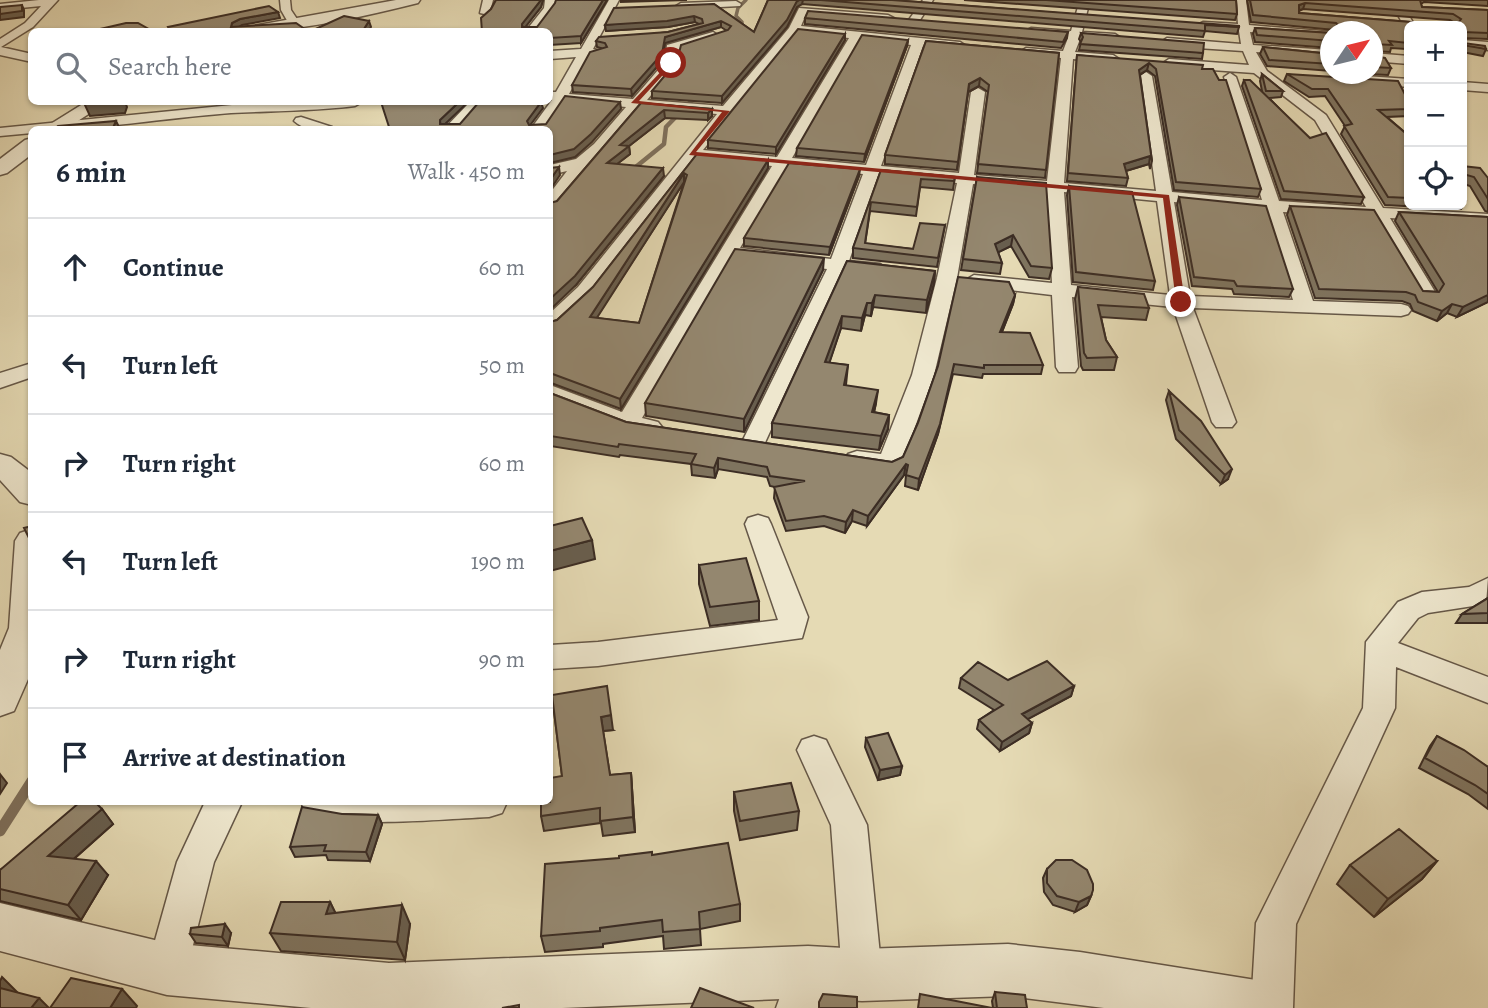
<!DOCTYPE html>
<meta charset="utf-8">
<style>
body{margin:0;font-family:Alegreya,serif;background:#f6f6f7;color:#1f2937}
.controls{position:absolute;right:21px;top:21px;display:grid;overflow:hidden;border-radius:10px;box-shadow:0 2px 5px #0004}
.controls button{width:63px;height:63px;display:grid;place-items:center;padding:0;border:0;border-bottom:2px solid #e0e1e3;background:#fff;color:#1f2937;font:35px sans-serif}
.compass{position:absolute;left:1320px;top:21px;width:63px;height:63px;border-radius:50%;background:#fff;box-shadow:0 2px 5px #0004;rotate:55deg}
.stop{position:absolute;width:21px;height:21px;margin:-16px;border:5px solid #8f2418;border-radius:50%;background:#fff}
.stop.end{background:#8f2418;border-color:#fff;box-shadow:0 2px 7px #0008}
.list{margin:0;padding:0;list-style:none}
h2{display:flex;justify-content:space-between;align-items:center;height:91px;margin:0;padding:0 28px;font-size:30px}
h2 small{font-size:23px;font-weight:400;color:#747a83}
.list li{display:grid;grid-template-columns:46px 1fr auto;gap:21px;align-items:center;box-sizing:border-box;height:98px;padding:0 28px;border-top:2px solid #e0e1e3}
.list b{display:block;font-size:26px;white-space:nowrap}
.list em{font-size:23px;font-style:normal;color:#747a83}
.icon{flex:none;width:38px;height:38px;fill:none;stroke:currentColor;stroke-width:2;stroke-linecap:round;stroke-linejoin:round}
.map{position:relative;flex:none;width:1488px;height:1008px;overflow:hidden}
.search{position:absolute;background:#fff;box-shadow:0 2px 5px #0004;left:28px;top:28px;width:525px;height:77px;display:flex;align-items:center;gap:18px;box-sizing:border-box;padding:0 24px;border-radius:10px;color:#747a83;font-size:26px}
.panel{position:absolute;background:#fff;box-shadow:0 2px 5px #0004;left:28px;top:126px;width:525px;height:679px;border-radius:10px}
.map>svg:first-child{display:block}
</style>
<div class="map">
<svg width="1488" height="1008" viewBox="0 0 1488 1008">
<rect width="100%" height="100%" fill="#e5dab4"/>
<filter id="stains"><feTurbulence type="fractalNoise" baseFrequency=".00286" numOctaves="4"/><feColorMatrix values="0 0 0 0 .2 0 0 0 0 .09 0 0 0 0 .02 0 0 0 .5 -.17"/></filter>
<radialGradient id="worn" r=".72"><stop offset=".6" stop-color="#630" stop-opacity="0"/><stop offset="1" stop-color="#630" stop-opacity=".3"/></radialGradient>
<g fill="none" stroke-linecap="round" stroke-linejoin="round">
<path stroke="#7f715d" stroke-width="3.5" d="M738,32l4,-4v-6l-6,-6 2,-8 8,-8"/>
<path stroke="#7f715d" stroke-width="4.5" d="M632,170l32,-26 2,-17 33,-34"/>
<path stroke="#7f715d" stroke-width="11" d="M0,831l32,-50"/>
<g stroke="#665848" stroke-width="3">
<path id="minor" d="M39,0h19l-25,27 -32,20 31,7v8l-32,-7v-16l25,-16 16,-17 -41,4v-6z
M280,0h10l1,10 8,12 -2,2h-8l-8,-14z
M483,0h10l-4,15 -9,-2z
M545,0h10l-1,8 -18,24h-11l19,-24z
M609,0h10l-26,49 12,3 -16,4 -20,38 64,5 32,-37 2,-17 46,-13 6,4 -2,2 -39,12 2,4 -5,12 -28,34 76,6 66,-78 10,-20 89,7 6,3 -2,2 -86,-6 -5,12 159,16 6,4 -6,4 -37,-4 -42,120 78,7 12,-81 7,-4 7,4 -11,83 73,6 14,-123 -35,-2 -6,-4 6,-4 37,3 5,-13 -37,-4 -6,-3 6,-3 40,3 9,-31h10l-8,32 33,2 6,4 -6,4 -35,-3 -5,13 38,3 6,4 -6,4 -40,-4 -9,124 92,8 -16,-115 6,-4 6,4 20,116 90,8 -38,-123 6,-4 6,4 43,124 87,6 -51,-87 -61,-47 -85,-6 -6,-4 6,-4 80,6 -6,-14 -76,-5 -6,-4 6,-4 74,6 -2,-13 -36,-3 -6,-3 6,-3 35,2 -2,-24h10l3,25 85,7h-4v5l-80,-5 3,13 77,5v8l-74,-6 11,19 59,44 57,93 105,6v10l-98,-6 47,77 -3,4h-14l-3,-4 -45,-78 -89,-5 30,89 88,3 7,2 3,4 -3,4 -7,2 -208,-8 43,114 -4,5h-16l-4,-5 -39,-115 -101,-10 6,70 -3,5h-16l-3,-5 -4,-72 -85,-10 -3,-4 10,-6 78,8 -5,-92 -74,-7 -16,94 -23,97 -32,87 -3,5c-16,4 -35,1 -51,-3l-3,-5 3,-5 9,-3 24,3 31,-79 25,-97 20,-95 -79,-7 -29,85 31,3 9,6 -9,6 -36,-5 -82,178 -9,2 -9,-2 -3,-5 86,-175 -93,-11 -92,160 16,4 4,5 -4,5c-30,8 -80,-20 -108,-32v-15l72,27 150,-246 -76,-7 -104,136 -35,33 -7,2v-17l28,-26 139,-173 -77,-6c-28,33 -58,64 -84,100l-6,1v-16l17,-22 -17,4v-10l26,-6 18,-15 32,-37 -61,-6 -20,29h-15l22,-30h-2v-8h6l20,-35 -26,2v-8l31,-2zM797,33l52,5 -72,119 -74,-7zM860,39l51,6 -45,120 -74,-7zM787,167l76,7 -32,85 -91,-11zM1064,192l93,9 13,94 -99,-10zM1174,202l91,9 28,89 -103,-4z
M923,0h10l-15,23h-8l-2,-2z
M1390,0h10l15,26 -10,2z
M736,1l5,3 -1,2 -59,3 -5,-3 5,-3z
M1462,40l26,2v8l-26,-2z
M1372,53l37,3v8l-37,-3z
M1365,76l44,3v8l-49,-4 -2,-3z
M1462,82l26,2v8l-26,-2z
M322,102h40l-7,4c-42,5 -82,5 -124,7 -67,5 -133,17 -199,17v3l-32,3v-8l232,-23z
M470,102h14l-25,28h-16z
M301,117l31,10 2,3c-14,0 -29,1 -40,-9l2,-3z
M32,363v14l-32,11v-15z
M758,515l10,3 3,6 37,93 -6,21 -204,28 -48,3v-24l48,-3 180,-22 -33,-96 3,-6z
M1488,578l-2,26 -58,9 -10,5 -20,25 90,34v26l-92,-36 -1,41 -99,216 -3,84h-42l5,-85 107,-215 3,-66 32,-40 24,-10 47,-5z
M814,736l12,4 41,85 15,150 -6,14 -14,6 -14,-6 -6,-14 -11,-150 -34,-75 5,-10z
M205,802h37l-28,60 -27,107 -6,14 -14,6 -14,-6 -6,-14 30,-107z
M301,802h206l-5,11 -13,4c-49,2 -139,12 -183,-4z
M808,952l14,6 6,14 -10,36h-42l18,-50z"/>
</g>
<g stroke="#665848" stroke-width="3">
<path id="tertiary" d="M396,0h24l-2,3c-60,15 -121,29 -183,29l7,-4z
M86,102h21l-43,28h-23z
M32,138v16l-25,19 -7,2v-16l25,-19z
M0,454l11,3 21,16v32l-12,-3 -20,-22z
M32,529v141l-18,41 -14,5v-66l9,-22 6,-87 5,-8z
M0,903l167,40 222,20 419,-17 54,3 146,-5 72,8 182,29 19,8 8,19h-185l-96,-12 -146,5 -54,-3 -246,10h-251l-144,-13 -167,-44z"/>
</g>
<use href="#minor" fill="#eee7ce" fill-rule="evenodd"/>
<use href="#tertiary" fill="#eee7ce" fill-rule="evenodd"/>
</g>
<path fill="#7f745f" stroke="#3c2d24" stroke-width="2" fill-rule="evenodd" d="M496,0h47l-2,7 -16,20h12l70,-27 -26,43 -31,2v-13h-68l9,-23z
M621,0h66l-66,2z
M768,0h124l347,27 -2,7 -32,-3 -2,6 -401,-33 -5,3 -10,20 -65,76 -70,-5v-7l75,-60 -6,-4 -56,16 -3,18 -30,35 -59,-4 -1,-7 29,-37 -4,-1 -1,-6 72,-9 31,-8 -4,-2 -27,5 -62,4 -1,-6 109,-21 40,28z
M964,0h272l1,14 -2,6z
M1247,0h241v6l-64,-4 -3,2 1,3 66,3v29l-25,-1v5l23,6 -3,7 -21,-4v-26h-53v17h-1l-2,6 -15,-1 -1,4 -17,-1v5l18,12 -3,7 -20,-1h5v-42l-38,-2 -84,-8zM1303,9l147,11 3,2h-42l-112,-9v-2z
M805,18l263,14 -1,6 -6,10 -256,-24z
M1255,28l76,5v15l-76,-6 -2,-8z
M1081,33l122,20 -1,6 -123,-9 2,-8 -2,-3z
M845,34v6l-69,114 -68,-6v-8z
M908,40l-1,6 -43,116 -68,-6 1,-8z
M926,41l133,12 -14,125 -68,-5 11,-81 -9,-6 -11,6 -11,78 -72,-6v-9z
M1263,47l68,7v17l-64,-5 -7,-12z
M1077,55l125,14 59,120 -3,8 -84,-7 -19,-114 -8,-6 -7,5 12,86 -2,8 -1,-5 -23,7 2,7 -2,8 -59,-5z
M1262,74l21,17 -2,6 -12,1 95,99 -3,7 -80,-5 -39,-113 2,-6 18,11 -2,-10z
M1287,74l122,28v14l-22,1 22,19v69h53v-39l26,12v34l-3,-1 -15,-25 -6,-2 2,16 -5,9 -76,-4 -44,-71 4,-8 -20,-30 -16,1 -25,-16z
M212,102h62l-61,2z
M641,103l71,6v7l-4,4 -43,-2 -36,28 1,8 -13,10 47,12 -88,109 -19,-84z
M697,154l71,14 -147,241 -70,-26 -1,1v-62l7,-2 36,-33zM684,182l-45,141 -43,-5z
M881,170l74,7 -2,13 -33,-3 -4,29 -46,-5 -5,33 48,5 32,-24 -8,42 -84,-9v-10z
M859,176l-30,79 -85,-9v-8z
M977,177l75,91 -3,11 -20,-2 -18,-31 -13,6 4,11 -2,11 -39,-4z
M1069,186l86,95 -2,9 -80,-8 -6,-87z
M1179,197l114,92 -4,8 -55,-3 -2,-5 -40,-3 -15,-81z
M1290,206l133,85 15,1 -43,-71 4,-9 89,5v85l-31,15 -10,-4 -10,8 -24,-10 -3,-7 -8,-3 -87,-3 -28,-83z
M847,261l88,10 -1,12 -8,30 -53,-6 -2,9 -6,-1 -4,16 -20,-3 -12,35 19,2 -2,20 30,18 -2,9 15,3 -1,14 -9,21 -107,-13v-14z
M823,270l-79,162 -98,-16 -1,-13z
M1078,287l71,21 -3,12 -45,-3 5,23 11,17 -3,13h-31l-2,-4 -6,-67z
M1015,295l-2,9 -11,28 41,33 -2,9h-58l-1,4 -29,-4 -15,60 -20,56 -13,-4 1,-11h-2l-37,51 -15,-5 -7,12 -21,-7 -38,5 -12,-33 1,-11 -5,-1 -3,-9 -49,-8 -3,9 -23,-3 -1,-11 -71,-9 -1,2 -69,-11v-53l76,29 266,40 11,-5 15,-34 20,-57z
M1169,391l59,88 -7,5 -45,-45 -10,-39z
M699,565l60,36v19l-49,6 -11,-42z
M1488,598v25h-32l6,-9z
M961,678l47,2 66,6 -3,10 -44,23 5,4 -3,10 -29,18 -23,-22 2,-9 15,-10 -35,-22z
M552,695l61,35 -10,1 7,44 21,-2 4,59 -32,4 -2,-13 -57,8 -3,-15 21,-40z
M1437,736l51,31v42l-20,-15 -49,-26 11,-22z
M866,738l36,28 -2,9 -22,5 -13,-33z
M734,792l65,19 -2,19 -57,10 -6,-29z
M102,809l11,15 -39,35 34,16 -27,45 -81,-19v-31z
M342,814l36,1 4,9 -12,37 -42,-1 -2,-5 -31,2 -5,-10z
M652,855l88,49v17l-40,8 1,16 -37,4 -1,-13 -60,8v3l-58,5 -4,-16 78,-78z
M1437,861l-15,18 -48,38 -37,-33 13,-19z
M1047,869l44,27 -4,9 -12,7 -22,-7 -9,-13 -1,-14z
M330,902l5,11 75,11 -5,36 -124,-9 -11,-18z
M231,933l-3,13 -32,-3 -6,-9z
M995,992l32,16h-34l-1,-7z"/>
<path fill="#685e4e" stroke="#3c2d24" stroke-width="2" d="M541,0h2l-2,7 -18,23 -1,-6z
M603,0h4l-26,43v-7z
M799,0h4l-1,4 -5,3 -10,20 -65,76v-7l75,-95z
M1305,3l-2,6 -6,2 2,-6z
M22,5l2,5v7l-24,3v-6z
M278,12l2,6 -38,7 -8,5 -3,-3 1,-4 8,-4z
M694,16l1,6 -27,5 -62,4 -1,-6z
M369,21l2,6 -3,5h-6z
M721,21v6l-56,16 -3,18 -30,35 -1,-7 34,-52z
M845,34v6l-69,114v-7z
M908,40l-1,6 -43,116 1,-8z
M1149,63l-2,7 -10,6 2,-6z
M980,78l-1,8 -11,6 -11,78 12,-86z
M103,102h22l2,5 -2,6 -35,3 -6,-13z
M459,102h9l-27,26v2l-1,-10z
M541,102l2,6 -15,20 -1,-7z
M620,102l1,7 -29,33 -17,15 -25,6v-8z
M712,109v7l-4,4v-7z
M664,110l1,8 -45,35v-8z
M116,121l3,6 -1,3h-6z
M629,146l1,8 -22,17 -1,-8z
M1150,156l-1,8 -27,8 2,-8z
M768,160v8l-147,241 -1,-10z
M559,167l1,8 -10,15v-10z
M663,168l1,8 -88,109 -26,25v-11z
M860,169l-1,7 -30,79 1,-8z
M684,173v9l-93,145 -1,-10z
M1013,235l-2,11 -18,9 2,-11z
M824,258l-1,12 -79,162v-13z
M935,271l-1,12 -8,30 1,-13z
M1488,291v11l-31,15 6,-10z
M875,295l-2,12 -2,9 1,-13z
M1015,295l-2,9 -15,38 2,-10z
M867,303l-2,12 -4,16 1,-13z
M1452,304l-5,9 -10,8 5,-10z
M842,316l-1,12 -16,48v-14z
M954,364l-16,70 -20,56 1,-11z
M878,390l-2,13 -5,23 1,-14z
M889,415l-1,14 -9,21 2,-14z
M718,458v11l-3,9 -1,-10z
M906,464l-2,11 -37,51 1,-10z
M1232,469l-4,10 -7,5 4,-9z
M853,510l-1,11 -7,12 1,-11z
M592,540l3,19 -45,12v-20z
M1074,686l-3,10 -52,28 3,-10z
M611,715l2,15 -10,1 -2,-14z
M1032,723l-3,10 -29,18 2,-9z
M902,766l-2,9 -22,5 2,-10z
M631,773l1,15 3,44 -2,-15z
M0,774l7,9 -7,11z
M102,809l11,15 -53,47 -12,-15z
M378,815l4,9 -12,37 -4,-9z
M96,861l12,14 -27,45 -13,-15z
M1437,861l-15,18 -48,38 14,-18z
M1091,896l-4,9 -12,7 4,-10z
M330,902l9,18 -13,-6z
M402,905l8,19 -5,36 -8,-18z
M225,924l6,9 -3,13 -6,-9z
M2,977l23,23 -25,-9v-10z
M122,989l15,17 -1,2h-26z
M39,998l10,10h-18z"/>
<path fill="#94876f" stroke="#3c2d24" stroke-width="2" fill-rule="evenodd" d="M496,0h45l-19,24v3h15l18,-24 1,-3h47l-22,36 -31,2v-6h-68l-1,-14 10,-9z
M768,0h31l-2,1 -10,19 -65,76 -70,-5 25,-30 4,-16 47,-15 3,-4 -10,-5 -56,16 -3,17 -31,35 -59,-4 18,-33 17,-5 -2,-4 -9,-2 3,-4 69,-5 35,-9 -1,-4 -8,-3 -27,5 -62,4 9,-17 100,-4 40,28z
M821,0h71l347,26v1l-34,-2v6z
M1046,0h190l1,14z
M1250,0h170l2,7 66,3v23l-25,-1v11l22,3 1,3 -24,-4v-19h-53v11l-1,-1v7l-19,-2 3,4 -19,-1v12l12,2 6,10 -18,-1v-35h-39l5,-6 -3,-3 -83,-8zM1305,3l148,11 8,5 -2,3h-48l-112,-9v-8z
M22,5v6l-22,3v-7z
M269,6l9,6 -38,7 -8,4 -1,4 65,-4 13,9h-138l-3,-5z
M808,11l260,21 -5,10 -258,-24z
M344,16l25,5 -7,11h-53z
M126,23h12l16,9h-67z
M1255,28l76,5v8l-74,-6z
M798,29l47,5 -69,113 -68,-7z
M1081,33l123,10 -1,10 -123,-9 3,-7z
M862,35l46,5 -43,114 -68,-6z
M926,41l133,12 -13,117 -68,-6 11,-79 -9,-7 -11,6 -11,78 -73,-7z
M1263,47l68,7v10l-62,-4z
M1077,55l126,10 -1,4h11l6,11h7l35,109 -85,-7 -20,-113 -7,-6 -10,7 13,91 -2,-5 -26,8 4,14 -60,-5z
M1262,74l21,17h-17z
M1287,74l111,7 11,21v7l-31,1 31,26v62l-21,-1 -44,-71 8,-2 -24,-35h-16z
M1244,80h6l60,58 16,-5 38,64 -80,-6z
M565,96l55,6 -29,32 -17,15 -24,6v-25h-160l-9,-28h78l-19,18v4h20l19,-22h62l-14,19 2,4 17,-1z
M641,103l71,6 -4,4 -44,-3 -44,35 9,1 -22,17 56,5 -88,108 -25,23v-96l7,-2z
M116,121l-4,9h-59l5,-4z
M697,154l71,6 -148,239 -70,-26v-51l7,-2 36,-33zM684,173l3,2 -48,148 -49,-6z
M789,163l71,6 -30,78 -86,-9z
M1462,166l18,2 8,10v21l-14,-22 -7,-2 -4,2 3,23h-4z
M559,167l-9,13v-12z
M881,170l74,7 -1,4 -33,-2 -4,28 -46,-5 -6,41 48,6 7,-26 25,2 -7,33 -85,-10z
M977,177l69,6 6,85 -21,-2 -18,-31 -18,9 7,19 -39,-4z
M1069,186l63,6 23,89 -79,-9z
M1179,197l87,9 27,83 -56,-3 -3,-5 -40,-4z
M1290,206l84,4 49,81 16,1 5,-8 -45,-72 89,5v78l-25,12 -11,-3 -10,7 -24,-9 -3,-7 -9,-3 -87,-3z
M735,249l89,9 -80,161 -99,-16z
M847,261l88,10 -8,29 -52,-5 -3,8h-5l-5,15 -20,-2 -17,46 23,3 -4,20 34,5 -6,22 17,3 -8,21 -109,-13z
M958,277l51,5 6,13 -15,37 30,1 13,32h-59v3l-30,-4 -14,60 -21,55 -13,-4 2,-10 -2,-1 -38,52 -15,-6 -7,12 -22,-6 -38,5 -12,-34 31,-6 -35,-5 -3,-9 -49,-9 -4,10 -23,-4 5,-10 -77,-10 -1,3 -68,-11v-43l76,29 266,40 11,-5 15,-34 20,-57z
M1078,287l66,7 5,14 -51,-3 8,35 11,17 -30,1 -3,-5z
M1169,391l32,30 31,48 -7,6 -46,-45z
M582,518l10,22 -42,11v-25z
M32,526v18l-8,-16z
M746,558l13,43 -49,6 -11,-42z
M1488,598v15l-26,1z
M1047,661l27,25 -52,28 10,9 -30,19 -23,-22 24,-15 -42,-27 17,-16 30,18z
M607,686l4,29 -10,2 9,58 21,-2 2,44 -33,4v-13l-59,8v-14h9v-24l12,-2 -10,-81z
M888,733l14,33 -22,4 -14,-32z
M1437,736l27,14 24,17v27l-13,-9 -50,-27z
M791,783l8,28 -59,10 -6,-29z
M80,802h15l7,7 -54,47 48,5 -28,44 -68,-16v-19z
M302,807l40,7 36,1 -12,37 -42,-1 2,-6 -36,2z
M1399,829l38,32 -49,38 -38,-34z
M728,843l12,61 -41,8 1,17 -37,3 -1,-12 -62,8v3l-59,5 4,-72 74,-6v-2l33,-4v3z
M1056,860h16l15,10 6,14v6l-2,6 -12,6 -22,-6 -10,-13v-14z
M281,902h49l-4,12 76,-9 -5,37 -127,-9z
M225,924l-3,13 -32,-3 1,-6z
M71,978l51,11 -12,19h-60z
M0,988l39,10 -8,10h-31z
M700,988l54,20h-63z
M995,992l30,3 2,13h-30z
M823,994l34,3v11h-38v-6z
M920,994l72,14h-74z
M519,1005v3h-17z"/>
<path fill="#8f2418" d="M671,61l2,3 -34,37 91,10 -34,41 473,43 16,107 -4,2 -5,-2 -13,-104 -474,-43 33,-43 -91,-9z"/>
<rect width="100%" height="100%" filter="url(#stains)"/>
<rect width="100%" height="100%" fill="url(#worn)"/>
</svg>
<div class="controls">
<button>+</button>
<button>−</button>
<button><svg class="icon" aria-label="locate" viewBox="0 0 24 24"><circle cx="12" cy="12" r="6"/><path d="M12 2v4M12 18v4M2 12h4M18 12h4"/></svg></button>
</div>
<svg class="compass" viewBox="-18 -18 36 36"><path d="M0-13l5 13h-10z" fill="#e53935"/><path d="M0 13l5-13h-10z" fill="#747a83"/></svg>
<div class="stop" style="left:671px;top:63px"></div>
<div class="stop end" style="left:1181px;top:302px"></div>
<div class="search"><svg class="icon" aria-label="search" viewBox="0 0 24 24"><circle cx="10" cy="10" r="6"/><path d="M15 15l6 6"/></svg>Search here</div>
<section class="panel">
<h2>6 min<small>Walk · 450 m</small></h2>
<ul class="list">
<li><svg class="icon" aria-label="ahead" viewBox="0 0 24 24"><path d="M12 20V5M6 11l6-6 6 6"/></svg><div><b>Continue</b></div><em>60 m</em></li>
<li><svg class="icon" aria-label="left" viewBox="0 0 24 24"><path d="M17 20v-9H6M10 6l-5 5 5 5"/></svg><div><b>Turn left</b></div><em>50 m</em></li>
<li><svg class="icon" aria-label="right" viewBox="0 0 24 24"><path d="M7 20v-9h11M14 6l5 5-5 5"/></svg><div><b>Turn right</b></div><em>60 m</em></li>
<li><svg class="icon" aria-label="left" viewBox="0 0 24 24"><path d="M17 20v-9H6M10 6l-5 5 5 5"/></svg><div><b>Turn left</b></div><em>190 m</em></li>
<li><svg class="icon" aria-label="right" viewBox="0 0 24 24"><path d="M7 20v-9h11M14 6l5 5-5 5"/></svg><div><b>Turn right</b></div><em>90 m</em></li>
<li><svg class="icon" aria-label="arrive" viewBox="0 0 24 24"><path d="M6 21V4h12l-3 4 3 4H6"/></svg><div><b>Arrive at destination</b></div></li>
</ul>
</section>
</div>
